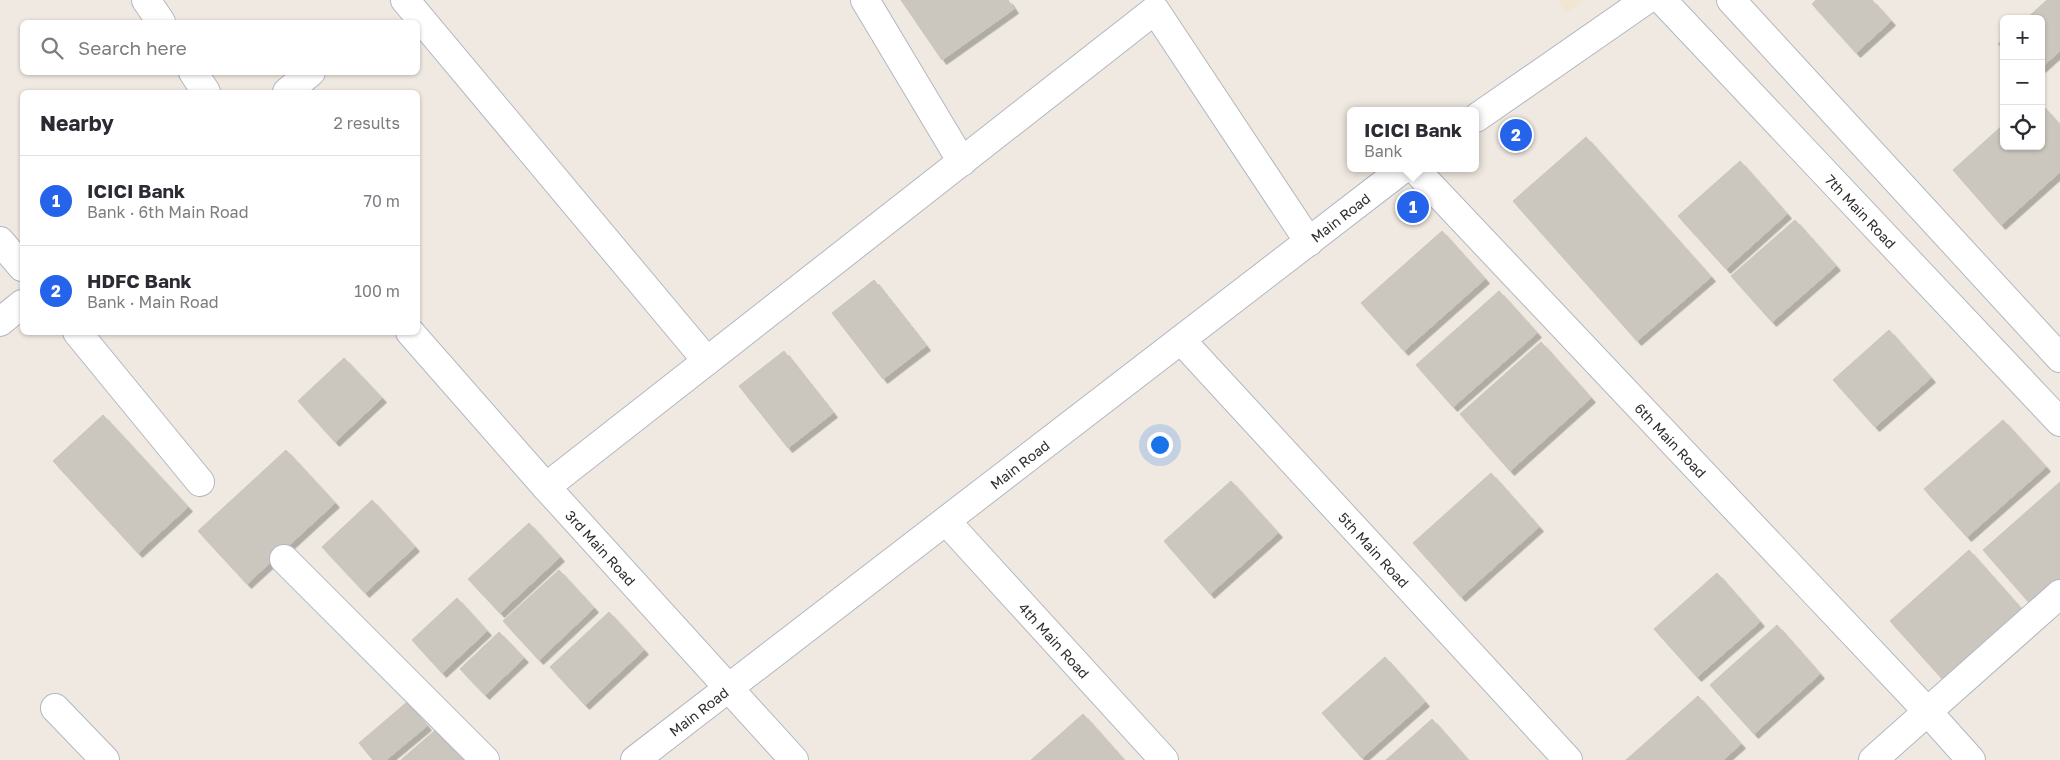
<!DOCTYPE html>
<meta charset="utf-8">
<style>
body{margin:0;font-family:"Golos Text",sans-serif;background:#f7f7f7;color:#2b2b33}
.controls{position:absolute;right:15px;top:15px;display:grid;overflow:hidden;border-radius:8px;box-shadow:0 1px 4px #0004}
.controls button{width:45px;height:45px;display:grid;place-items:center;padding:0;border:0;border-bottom:1px solid #e1e1e2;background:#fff;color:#2b2b33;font:25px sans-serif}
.you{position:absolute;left:1159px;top:444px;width:18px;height:18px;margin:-12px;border:4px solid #fff;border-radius:50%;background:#1a73e8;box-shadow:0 0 0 8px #1a73e833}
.badge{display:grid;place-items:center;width:32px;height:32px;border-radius:50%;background:#2563eb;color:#fff;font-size:16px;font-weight:700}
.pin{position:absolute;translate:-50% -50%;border:2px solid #fff;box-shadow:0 1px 5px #0006}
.popup{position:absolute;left:1347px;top:107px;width:132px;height:65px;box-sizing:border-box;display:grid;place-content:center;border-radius:8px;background:#fff;filter:drop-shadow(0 1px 4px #0005);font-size:16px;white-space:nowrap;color:#7c7c81}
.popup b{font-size:19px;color:#2b2b33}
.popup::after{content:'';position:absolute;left:50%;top:100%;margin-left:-10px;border:10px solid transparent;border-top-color:#fff}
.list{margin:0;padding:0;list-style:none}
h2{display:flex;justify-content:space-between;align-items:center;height:65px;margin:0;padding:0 20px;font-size:21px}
h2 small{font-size:16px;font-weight:400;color:#7c7c81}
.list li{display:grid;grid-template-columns:32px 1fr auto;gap:15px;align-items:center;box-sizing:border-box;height:90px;padding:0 20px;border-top:1px solid #e1e1e2}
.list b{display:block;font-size:19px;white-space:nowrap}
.list p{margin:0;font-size:16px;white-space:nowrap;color:#7c7c81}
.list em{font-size:16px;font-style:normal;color:#7c7c81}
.icon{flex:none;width:28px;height:28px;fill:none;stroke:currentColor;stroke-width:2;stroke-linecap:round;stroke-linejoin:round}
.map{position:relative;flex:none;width:2060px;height:760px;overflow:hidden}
.search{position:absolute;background:#fff;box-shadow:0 1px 4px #0004;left:20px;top:20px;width:400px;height:55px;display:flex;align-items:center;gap:12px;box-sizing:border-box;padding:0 18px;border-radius:8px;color:#7c7c81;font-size:19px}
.panel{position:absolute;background:#fff;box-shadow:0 1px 4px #0004;left:20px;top:90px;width:400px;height:245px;border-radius:8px}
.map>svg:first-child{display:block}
</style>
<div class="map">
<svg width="2060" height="760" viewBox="0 0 2060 760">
<defs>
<filter id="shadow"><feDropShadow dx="4.5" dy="4.5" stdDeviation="0" flood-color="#0004"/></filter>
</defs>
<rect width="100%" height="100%" fill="#efe9e1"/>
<path fill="#f0e6d1" d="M1558,0h26l-18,13z"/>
<path fill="#cbc7bf" stroke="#cbc5ba" filter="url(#shadow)" d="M901,0h107l6,9 -72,51z
M1816,0h56l19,21 -35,32 -44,-49z
M2047,0h13v51l-19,17v-49h-15z
M2004,39v11l-6,-6z
M2041,104l19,21v47l-59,53 -48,-55 51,-46v22h37z
M1586,137l125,140 -74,64 -124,-140z
M1740,161l47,53 -61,55 -48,-53z
M1795,220l41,46 -64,56 -41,-46z
M1442,231l43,48 -81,72 -43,-48z
M874,280l52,66 -43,33 -51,-66z
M1499,291l38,42 -84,74 -37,-42z
M1889,330l42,48 -56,49 -42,-47z
M1541,342l50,56 -81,73 -50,-57z
M784,351l49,62 -45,35 -49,-62z
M344,358l38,40 -47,44 -37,-41z
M103,415l85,92 -50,46 -85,-92z
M2003,420l43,47 -79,70 -43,-48z
M286,450l49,53 -88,81 -49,-53z
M1491,473l48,54 -78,70 -48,-54z
M1231,481l47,52 -68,61 -46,-53z
M2060,482v99l-28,25 -49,-56z
M372,500l43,47 -50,46 -43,-46z
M529,523l31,34 -60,56 -32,-34z
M1969,550l55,62 -79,70 -55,-61z
M559,570l35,38 -55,52 -36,-39z
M1717,573l43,49 -63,55 -43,-48z
M457,598l30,33 -45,42 -30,-33z
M609,612l35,38 -59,55 -35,-38z
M1777,625l43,49 -66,60 -44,-49z
M499,632l25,26 -39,37 -25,-26z
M1385,657l40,45 -63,56 -40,-45z
M1698,696l43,48 -18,16h-97z
M407,702l20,24 -41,34h-13l-14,-17z
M1083,714l41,46h-93z
M1432,719l36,41h-82z
M440,726l28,34h-67z"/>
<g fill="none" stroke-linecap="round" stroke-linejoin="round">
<g stroke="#b4b7c1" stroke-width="30">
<g id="street">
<path d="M146,0l15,22"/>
<path d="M405,0l302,361"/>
<path d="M865,0l97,162"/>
<path id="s1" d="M1662,0l398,422"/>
<path d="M1731,0l329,358"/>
<path d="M193,72l13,20"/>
<path d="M287,92l24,-20"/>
<path id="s2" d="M1414,168l514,544 43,48"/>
<path d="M0,241l22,26"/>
<path d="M0,322l22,-18"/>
<path d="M77,332l123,150"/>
<path id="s3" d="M410,332l136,155 248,273"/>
<path id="s4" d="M1181,340l387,420"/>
<path d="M546,487l609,-477 154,232"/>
<path id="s5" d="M946,521l218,239"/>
<path d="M284,559l201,201"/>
<path d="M55,708l50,52"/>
<path d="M1873,760l187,-166"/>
</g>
</g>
<g stroke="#b4b7c1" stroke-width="30">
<g id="secondary">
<path d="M1476,118l170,-118"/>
<path id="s6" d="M635,760l769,-592"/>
</g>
</g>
<use href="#street" stroke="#fff" stroke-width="28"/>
<use href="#secondary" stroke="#fff" stroke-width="28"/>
</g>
<g text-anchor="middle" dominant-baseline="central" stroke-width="5" stroke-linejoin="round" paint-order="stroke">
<g font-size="14" fill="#2e2e2e" stroke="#fff">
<text stroke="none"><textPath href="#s1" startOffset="290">7th Main Road</textPath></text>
<text stroke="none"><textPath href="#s6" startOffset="890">Main Road</textPath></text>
<text stroke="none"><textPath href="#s2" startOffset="374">6th Main Road</textPath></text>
<text stroke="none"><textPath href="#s6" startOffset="485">Main Road</textPath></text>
<text stroke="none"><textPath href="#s3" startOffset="288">3rd Main Road</textPath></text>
<text stroke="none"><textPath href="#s4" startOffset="285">5th Main Road</textPath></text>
<text stroke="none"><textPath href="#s5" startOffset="161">4th Main Road</textPath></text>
<text stroke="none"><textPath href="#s6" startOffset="80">Main Road</textPath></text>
</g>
</g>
</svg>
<div class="controls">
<button>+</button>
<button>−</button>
<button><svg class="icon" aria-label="locate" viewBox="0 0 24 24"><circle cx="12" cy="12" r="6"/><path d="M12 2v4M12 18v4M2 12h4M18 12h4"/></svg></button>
</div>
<div class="you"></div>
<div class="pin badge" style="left:1413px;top:207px">1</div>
<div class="popup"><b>ICICI Bank</b>Bank</div>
<div class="pin badge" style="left:1516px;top:135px">2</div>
<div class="search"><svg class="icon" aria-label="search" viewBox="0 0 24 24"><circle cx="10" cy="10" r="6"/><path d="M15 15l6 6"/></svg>Search here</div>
<section class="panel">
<h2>Nearby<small>2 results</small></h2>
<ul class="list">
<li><span class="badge">1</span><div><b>ICICI Bank</b><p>Bank · 6th Main Road</p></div><em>70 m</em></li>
<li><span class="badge">2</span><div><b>HDFC Bank</b><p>Bank · Main Road</p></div><em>100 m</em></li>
</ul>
</section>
</div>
